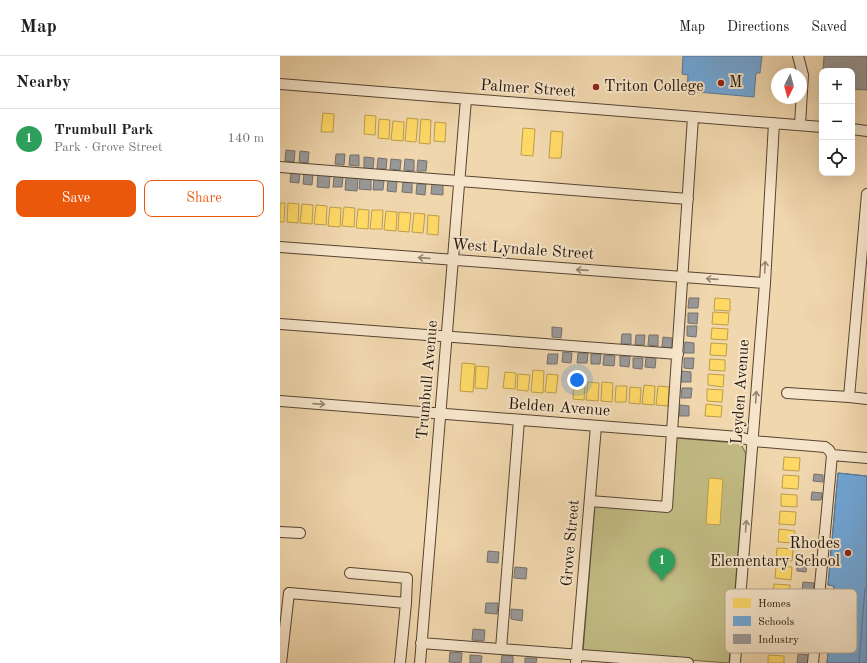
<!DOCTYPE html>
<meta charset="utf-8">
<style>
body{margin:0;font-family:"Old Standard TT",serif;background:#f2f2f2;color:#202124}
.controls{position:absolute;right:12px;top:12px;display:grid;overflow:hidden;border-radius:8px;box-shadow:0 4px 16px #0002}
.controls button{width:36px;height:36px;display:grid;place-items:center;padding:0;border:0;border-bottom:1px solid #e0e0e0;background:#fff;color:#202124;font:20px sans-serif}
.compass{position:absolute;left:491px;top:12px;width:36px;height:36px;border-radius:50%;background:#fff;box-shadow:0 4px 16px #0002;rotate:186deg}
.you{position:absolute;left:297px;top:324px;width:14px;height:14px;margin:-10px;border:3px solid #fff;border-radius:50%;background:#1a73e8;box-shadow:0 0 0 6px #1a73e833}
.badge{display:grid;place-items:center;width:26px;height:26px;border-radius:50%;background:#ea580c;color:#fff;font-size:13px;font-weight:700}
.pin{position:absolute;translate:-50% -33px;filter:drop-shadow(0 1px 2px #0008)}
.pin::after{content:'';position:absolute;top:21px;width:14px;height:12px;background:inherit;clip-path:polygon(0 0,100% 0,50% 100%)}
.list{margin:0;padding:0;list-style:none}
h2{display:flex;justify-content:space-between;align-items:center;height:52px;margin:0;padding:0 16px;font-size:17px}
h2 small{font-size:13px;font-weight:400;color:#757577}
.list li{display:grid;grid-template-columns:26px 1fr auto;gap:12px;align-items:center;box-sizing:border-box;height:60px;padding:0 16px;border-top:1px solid #e0e0e0}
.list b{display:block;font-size:15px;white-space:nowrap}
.list p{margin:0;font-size:13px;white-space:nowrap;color:#757577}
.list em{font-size:13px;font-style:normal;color:#757577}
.actions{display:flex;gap:8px;padding:12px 16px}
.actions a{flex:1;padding:9px 0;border:1px solid #ea580c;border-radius:8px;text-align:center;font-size:14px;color:#ea580c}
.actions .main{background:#ea580c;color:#fff}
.icon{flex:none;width:22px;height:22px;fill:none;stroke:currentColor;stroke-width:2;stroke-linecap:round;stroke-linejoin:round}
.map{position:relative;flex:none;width:587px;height:607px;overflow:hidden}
header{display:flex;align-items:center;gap:24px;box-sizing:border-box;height:56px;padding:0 20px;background:#fff;border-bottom:1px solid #e0e0e0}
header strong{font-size:19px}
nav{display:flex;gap:22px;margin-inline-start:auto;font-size:14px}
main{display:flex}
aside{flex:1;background:#fff}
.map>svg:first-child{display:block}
</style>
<header>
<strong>Map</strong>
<nav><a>Map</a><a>Directions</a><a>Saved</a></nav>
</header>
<main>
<aside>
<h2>Nearby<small></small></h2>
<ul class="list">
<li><span class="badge" style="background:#2e9e5b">1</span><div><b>Trumbull Park</b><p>Park · Grove Street</p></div><em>140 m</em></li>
</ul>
<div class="actions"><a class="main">Save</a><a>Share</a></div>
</aside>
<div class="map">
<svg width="587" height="607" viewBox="0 0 587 607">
<rect width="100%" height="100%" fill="#f1d7ae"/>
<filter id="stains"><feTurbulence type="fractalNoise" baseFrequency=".005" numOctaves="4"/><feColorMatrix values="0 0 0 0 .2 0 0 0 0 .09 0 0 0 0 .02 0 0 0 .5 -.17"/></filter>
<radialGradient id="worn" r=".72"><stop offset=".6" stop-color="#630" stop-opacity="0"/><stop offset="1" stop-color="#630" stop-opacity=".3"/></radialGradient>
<path fill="#c2bc85" stroke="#726846" d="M395,382l63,5 3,1 5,10 -17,209 -146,-11 12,-148 75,6z"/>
<path fill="#ffd966" stroke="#bc9e4a" d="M43,57l11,1 -1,18h-12z
M85,59l11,1 -1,19 -11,-1z
M127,62l11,1 -2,23 -11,-1z
M99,63l11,1 -1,19 -11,-1z
M141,63l10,1 -1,24 -11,-1z
M113,65l11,1 -1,19 -12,-1z
M155,66l11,1 -1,19 -11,-1z
M243,72l12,1 -2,27 -12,-1z
M271,75l12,1 -2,26h-12z
M0,147h5l-1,19h-4z
M8,147l11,1 -1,19 -11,-1z
M22,148l11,1 -1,19 -12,-1z
M36,149l11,1 -1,19 -12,-1z
M50,151l11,1 -1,19 -12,-1z
M64,151l11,1 -1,19 -12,-1z
M78,153l11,1 -1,19 -12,-1z
M92,154h11l-1,19h-12z
M106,155l11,1 -1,19 -12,-1z
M119,156l12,1 -2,19 -11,-1z
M134,157l11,1 -2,19 -11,-1z
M148,159l11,1 -1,19 -11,-1z
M435,242l15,1v12l-16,-1z
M433,256l16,1 -1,12 -16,-1z
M432,272l16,1 -1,11 -16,-1z
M431,287l16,1 -1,12 -16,-1z
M430,303l15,1v11l-16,-1z
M182,307l13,1 -2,28 -13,-1z
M196,310l13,1 -2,22 -12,-1z
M253,314l11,1 -1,22 -12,-1z
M225,316l11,1 -1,16 -12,-1z
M238,318l12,1 -2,16 -11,-1z
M267,318l11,1 -2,18 -11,-1z
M428,318l16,1 -1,12 -15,-2z
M308,326l11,1 -1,18 -12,-1z
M322,326l11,1 -1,19 -11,-1z
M294,327l11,1 -1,16 -11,-1z
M364,329l11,1 -1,19 -12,-1z
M336,330h11l-1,16h-11z
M378,330l11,1 -1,19 -12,-1z
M350,331l11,1 -1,16 -11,-1z
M427,333l16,1 -1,12 -15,-1z
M426,348l16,2 -1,11 -16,-1z
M504,401l16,1 -1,13 -16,-1z
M503,419l16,1 -1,13 -16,-1z
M429,422l14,1 -3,46 -14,-1z
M501,438l16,1v12l-16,-1z
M500,455l16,1 -1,13 -16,-1z
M499,473l16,2 -1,12 -16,-1z
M497,492l16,1 -1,12 -16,-1z
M496,510l16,1 -1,13 -16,-2z
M494,528l16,1 -1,13 -16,-2z
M488,599l16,1v7h-16z"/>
<path fill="#6fa8dc" stroke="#587b9c" d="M403,0h79l-2,17h-4l-2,24 -67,-6 1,-16 -6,-1z
M558,417l29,3v112h-2l-6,75h-32l7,-77 -6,-1z
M558,417l29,3v187h-40l7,-77 -6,-1z"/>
<path fill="#999" stroke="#75716e" d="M544,0h43v34l-15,-1v-18h-29z
M6,94l9,1 -1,11 -9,-1z
M20,95l9,1 -1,11 -9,-1z
M56,98h9l-1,11 -9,-1z
M70,99h9v11l-10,-1z
M84,101l10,1 -1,11 -9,-1z
M98,102l9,1 -1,10h-9z
M111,103l10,1 -1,10 -10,-1z
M125,103l9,1v11l-10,-1z
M138,104l9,1 -1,10h-9z
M11,116h9l-1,11 -9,-1z
M24,117l9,1 -1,11 -9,-1z
M38,118l12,1 -1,13 -12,-1z
M54,120l9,1 -1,10h-9z
M66,121l12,1 -1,13 -12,-1z
M80,122l11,1v11l-12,-1z
M94,123l10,1 -1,10h-10z
M108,124l9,1 -1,11 -9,-1z
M123,126h9v11l-10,-1z
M152,127h11v12l-12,-1z
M137,128h9l-1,11 -9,-1z
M409,242h10l-1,10h-10z
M408,257h10l-1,11 -9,-1z
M407,270h10l-1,11 -9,-1z
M272,271l10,1 -1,10 -9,-1z
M342,278h9v10h-10z
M356,279h9l-1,10h-9z
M369,279h9v11l-10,-1z
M383,281l9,1v10l-10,-1z
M405,286l9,1v10h-10z
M283,296l9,1 -1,10 -9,-1z
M298,297h10l-1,10h-10z
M268,298h10l-1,10h-10z
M311,298h10l-1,10h-9z
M324,299l11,1 -1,10 -11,-1z
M340,300h10l-1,11 -9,-1z
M366,301l10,1 -1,10 -10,-1z
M353,302h10l-1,11 -9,-1z
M404,302h10l-1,11 -9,-1z
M402,315l9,1v10h-10z
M402,332h10l-1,10h-10z
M400,349l9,1v10h-10z
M534,418l9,1v7l-10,-1z
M532,436l10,1 -1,7h-10z
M208,495l11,1 -1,11 -11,-1z
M517,508h10l-1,8 -9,-1z
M235,511l12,1 -1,11 -12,-1z
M523,526l11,1 -1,10 -11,-1z
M206,547h12l-1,11 -12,-1z
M231,553l12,1 -1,11 -11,-2z
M193,573l12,1 -1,11 -12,-1z
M170,596l12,1 -1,10 -12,-1z
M518,598l11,1 -1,8h-11z
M190,599l12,1 -1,7h-11z
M222,599l11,1v7h-12z
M245,602h12l-1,5h-11z"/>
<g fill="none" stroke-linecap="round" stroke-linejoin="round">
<g stroke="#554432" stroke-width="12">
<path id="minor" d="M518,0l5,19 -3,50
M0,28l542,43
M572,73l15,2
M0,111l408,32
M587,138l-18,203 18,2
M0,191l485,36
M0,268l398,30
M507,337l62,4
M0,345l459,36 14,4 72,6 4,3 3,5
M552,399l35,3
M310,445l77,6 26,-390
M0,476l20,1
M70,517l57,5 -1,25
M141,587l267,20
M221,593l18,-229
M1,607l8,-70 117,10 -6,60
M140,607l46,-564
M296,607l20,-237
M455,607l30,-380 9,-160
M533,607l19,-208"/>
</g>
<use href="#minor" stroke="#f6e5ca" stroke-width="10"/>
</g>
<defs><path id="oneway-shaft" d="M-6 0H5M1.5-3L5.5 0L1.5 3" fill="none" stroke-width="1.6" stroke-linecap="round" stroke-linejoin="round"/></defs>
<g stroke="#968673">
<use href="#oneway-shaft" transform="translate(144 202) rotate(-176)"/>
<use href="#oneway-shaft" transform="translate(485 211) rotate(-87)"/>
<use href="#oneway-shaft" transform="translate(302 214) rotate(-176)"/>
<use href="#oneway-shaft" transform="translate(432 223) rotate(-176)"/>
<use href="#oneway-shaft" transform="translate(476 341) rotate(-86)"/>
<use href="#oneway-shaft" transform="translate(39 348) rotate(4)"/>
<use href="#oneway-shaft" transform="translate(466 470) rotate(-85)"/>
</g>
<g fill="#8f2418" stroke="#f6e5ca" stroke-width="1.5">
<circle cx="441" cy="27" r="4"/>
<circle cx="316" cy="31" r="4"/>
<circle cx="568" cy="497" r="4"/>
</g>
<g text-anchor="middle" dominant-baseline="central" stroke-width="4" stroke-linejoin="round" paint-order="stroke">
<g font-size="16" fill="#211308" stroke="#f6e5ca" text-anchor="start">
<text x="449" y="27">M</text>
<text x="324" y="31">Triton College</text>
<text x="560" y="488" text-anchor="end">Rhodes<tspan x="560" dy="18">Elementary School</tspan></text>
</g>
<g font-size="16" fill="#211308" stroke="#f6e5ca">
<text transform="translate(248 33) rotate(4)">Palmer Street</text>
<text transform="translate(243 194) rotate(4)">West Lyndale Street</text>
<text transform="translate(148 324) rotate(-85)">Trumbull Avenue</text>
<text transform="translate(461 336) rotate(-86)">Leyden Avenue</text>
<text transform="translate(279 352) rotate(4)">Belden Avenue</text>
<text transform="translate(291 487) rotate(-85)">Grove Street</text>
</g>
</g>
<rect x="445" y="533" width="132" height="64" rx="6" fill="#f6e5ca" stroke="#b6a690" stroke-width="1"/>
<rect x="453" y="542" width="18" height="10" fill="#ffd966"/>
<rect x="453" y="560" width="18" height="10" fill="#6fa8dc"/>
<rect x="453" y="578" width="18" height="10" fill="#999"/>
<g font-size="11" fill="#211308">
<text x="478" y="551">Homes</text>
<text x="478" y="569">Schools</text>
<text x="478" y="587">Industry</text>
</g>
<rect width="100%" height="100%" filter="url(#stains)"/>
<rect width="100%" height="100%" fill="url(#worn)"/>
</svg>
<div class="controls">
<button>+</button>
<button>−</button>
<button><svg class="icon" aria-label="locate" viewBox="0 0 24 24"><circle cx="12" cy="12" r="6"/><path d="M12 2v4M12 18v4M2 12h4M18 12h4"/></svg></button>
</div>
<svg class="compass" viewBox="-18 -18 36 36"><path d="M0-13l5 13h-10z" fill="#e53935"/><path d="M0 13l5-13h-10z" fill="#757577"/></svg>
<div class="you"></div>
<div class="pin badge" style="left:382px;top:525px;background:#2e9e5b">1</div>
</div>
</main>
